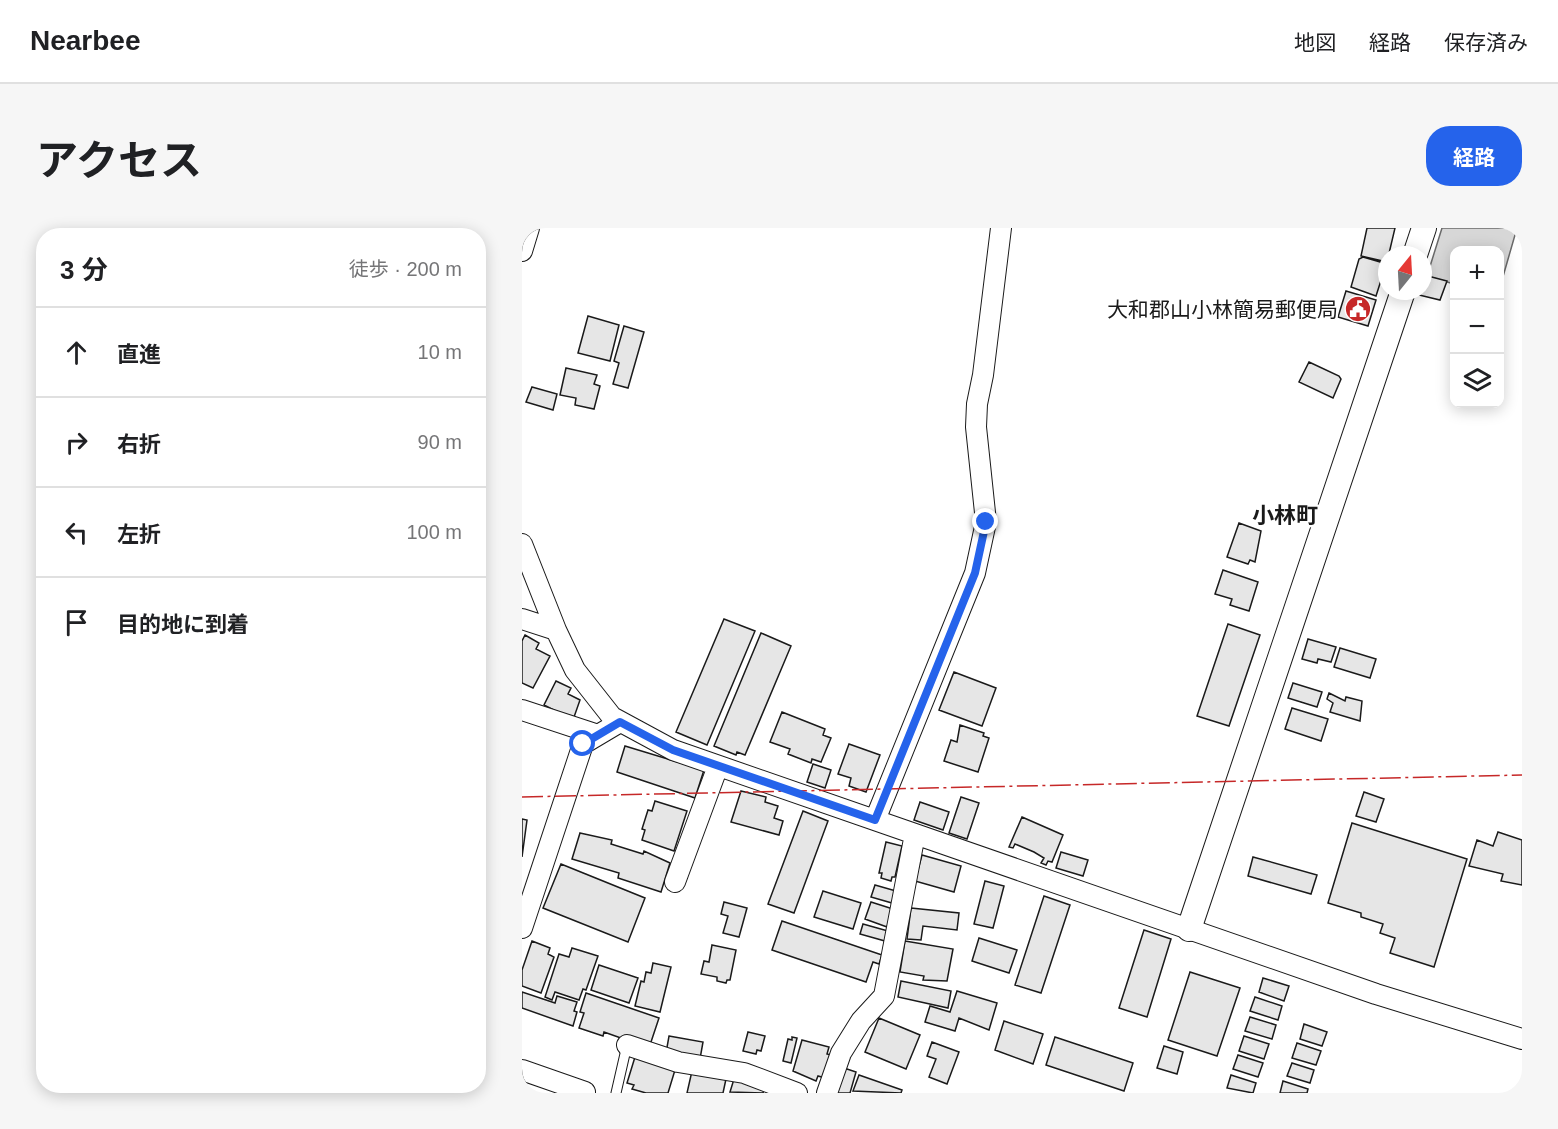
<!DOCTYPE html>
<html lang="ja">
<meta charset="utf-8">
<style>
body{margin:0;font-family:Helvetica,"Noto Sans JP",sans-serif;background:#f6f6f6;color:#202124}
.controls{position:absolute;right:18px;top:18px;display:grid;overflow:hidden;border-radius:12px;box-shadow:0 3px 15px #0003}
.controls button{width:54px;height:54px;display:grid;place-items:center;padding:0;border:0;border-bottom:2px solid #e0e0e0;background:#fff;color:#202124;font:30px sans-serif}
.compass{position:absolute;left:856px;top:18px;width:54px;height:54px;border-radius:50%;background:#fff;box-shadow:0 3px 15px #0003;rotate:18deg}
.stop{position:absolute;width:18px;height:18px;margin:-14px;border:4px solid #2563eb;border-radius:50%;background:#fff}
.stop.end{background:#2563eb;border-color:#fff;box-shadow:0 2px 6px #0008}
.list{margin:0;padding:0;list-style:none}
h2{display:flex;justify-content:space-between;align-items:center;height:78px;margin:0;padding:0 24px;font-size:26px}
h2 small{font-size:20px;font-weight:400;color:#757577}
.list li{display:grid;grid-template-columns:39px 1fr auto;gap:18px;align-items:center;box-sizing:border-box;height:90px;padding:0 24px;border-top:2px solid #e0e0e0}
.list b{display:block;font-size:22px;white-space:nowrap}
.list em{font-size:20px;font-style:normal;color:#757577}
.icon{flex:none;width:33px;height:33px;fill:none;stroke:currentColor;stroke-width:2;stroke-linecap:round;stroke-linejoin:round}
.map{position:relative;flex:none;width:1000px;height:865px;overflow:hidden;border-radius:24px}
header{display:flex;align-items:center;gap:36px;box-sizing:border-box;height:84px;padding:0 30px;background:#fff;border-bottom:2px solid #e0e0e0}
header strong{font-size:28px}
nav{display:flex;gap:33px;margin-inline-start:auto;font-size:21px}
.intro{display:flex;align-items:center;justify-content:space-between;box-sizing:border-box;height:144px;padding:0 36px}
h1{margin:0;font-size:42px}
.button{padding:15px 27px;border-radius:24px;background:#2563eb;color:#fff;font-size:21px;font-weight:700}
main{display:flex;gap:36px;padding:0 36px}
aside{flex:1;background:#fff;border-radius:24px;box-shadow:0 3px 15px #0003}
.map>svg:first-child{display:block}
</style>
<header>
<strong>Nearbee</strong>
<nav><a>地図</a><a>経路</a><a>保存済み</a></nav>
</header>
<div class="intro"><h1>アクセス</h1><a class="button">経路</a></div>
<main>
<aside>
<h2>3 分<small>徒歩 · 200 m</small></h2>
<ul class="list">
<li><svg class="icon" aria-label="ahead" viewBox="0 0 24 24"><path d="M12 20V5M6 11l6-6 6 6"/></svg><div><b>直進</b></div><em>10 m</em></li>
<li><svg class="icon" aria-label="right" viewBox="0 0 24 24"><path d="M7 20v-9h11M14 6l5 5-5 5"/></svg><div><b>右折</b></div><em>90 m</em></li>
<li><svg class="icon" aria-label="left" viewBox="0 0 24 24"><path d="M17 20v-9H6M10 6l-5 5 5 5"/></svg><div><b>左折</b></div><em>100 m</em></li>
<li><svg class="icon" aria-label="arrive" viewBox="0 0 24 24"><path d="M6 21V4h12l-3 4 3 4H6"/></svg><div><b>目的地に到着</b></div></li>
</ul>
</aside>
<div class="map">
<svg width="1000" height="865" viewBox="0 0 1000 865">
<rect width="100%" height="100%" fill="#fff"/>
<path fill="#d7d7d7" stroke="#6a6a6a" stroke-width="1.5" d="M920,0h75l-17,59v-37h-45l-1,34 -27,-8z"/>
<path fill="#e6e6e6" stroke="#1a1a1a" stroke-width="1.5" d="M845,0h28l-8,34 -26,-6z
M841,29l24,7v8l-3,-1 -8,25 -25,-9 8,-28z
M902,47l23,6 -7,19 -21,-5 1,-4h3z
M824,63l30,9 -8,26 -30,-9z
M66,88l31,9 -9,36 -32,-8z
M102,98l20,6 -16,56 -15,-4 6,-21 -5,-2z
M787,134l30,14 2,3 -8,19 -34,-16z
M44,140l31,7 -3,9 6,2 -6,23 -19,-4 1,-7 -16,-3z
M10,159l25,7 -4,16 -27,-8z
M717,295l22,8 -6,31 -5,-2 -2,4 -21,-7z
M701,342l35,12 -9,29 -19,-6 2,-6 -17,-5z
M202,391l31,12 -48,114 -31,-13z
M706,396l32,11 -31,91 -32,-10z
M239,405l30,13 -46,109 -8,-3 -1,3 -22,-9z
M3,407l14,8 -3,6 14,7 -17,32 -11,-5v-42z
M786,411l28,8 -5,15 -13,-3 -1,4 -15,-4z
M818,420l36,11 -6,19 -36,-11z
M432,444l42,16 -14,38 -43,-16z
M34,453l15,7 -3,6 12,6 -7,20 -29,-15z
M771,455l29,9 -5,15 -29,-9z
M807,465l16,8 1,-4 16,4 -2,20 -30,-9 3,-9 -6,-4z
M770,480l36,11 -7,22 -36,-12z
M260,484l43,17 -2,6 8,3 -10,24 -9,-3 -1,4 -23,-9 2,-5 -20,-7z
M438,497l24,8 -1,3 6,2 -11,34 -34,-11 7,-21 6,2z
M327,516l31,11 -14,37 -17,-6 2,-8 -13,-4z
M103,518l79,24 -9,28 -78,-26z
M291,536l18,6 -6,18 -18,-6z
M219,563l25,6 -1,5 13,4 -4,12 9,3 -4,14 -48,-13z
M842,564l20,7 -8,23 -20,-6z
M439,569l18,6 -12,36 -18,-6z
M133,573l32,10 -13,40 -32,-11 3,-10 -3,-1 6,-19 4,1z
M398,574l29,10 -6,18 -29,-10z
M281,583l25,10 -34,92 -26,-9z
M500,589l41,18 -11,27 -4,-1 -2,4 -5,-2 3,-5 -10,-6 -19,-8 -2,4 -4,-1z
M0,591l5,1 -5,37z
M830,595l115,36 -33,108 -44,-14 5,-15 -15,-5 3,-9 -22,-7v-4l-33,-10z
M976,604l24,8v45l-21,-4 2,-7 -34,-8 8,-26 16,6z
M58,605l32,7 -1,4 32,10 1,-3 26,12 -9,29 -43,-14 1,-5 -47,-14z
M364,614l16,4 -7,31h-3l-1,4 -10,-3 1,-5h-3z
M539,624l27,8 -5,16 -27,-8z
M400,627l39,11 -7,26 -39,-11z
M731,629l64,18 -6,19 -63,-18z
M39,636l84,34 -17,44 -85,-34z
M463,653l19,5 -11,42 -19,-4z
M353,657l21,6 -4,12 -21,-6z
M301,663l38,12 -8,26 -39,-12z
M522,668l26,9 -29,88 -26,-8z
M202,674l23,6 -8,29 -16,-4 5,-17 -7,-2z
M349,674l22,7 -6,18 -22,-8z
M389,680l48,5 -2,17 -34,-4 -2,14 -14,-1z
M260,693l100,34 -3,9 -6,-2 -7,20 -94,-32z
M341,696l25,7 -3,10 -25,-7z
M622,702l27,9 -24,78 -28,-9z
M457,710l38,12 -8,23 -37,-12z
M10,713l18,7 -2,6 6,3 -13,36 -19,-7v-16z
M383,713l48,8 -6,32 -24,-1 1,-4 -24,-4z
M190,717l24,5 -6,30h-3l-1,3 -9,-2v-4l-16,-3 3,-13 5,1z
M50,720l26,8 -12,34 -3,-1 -4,11 -24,-8 -3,8 -7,-3 14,-43 10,3z
M131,735l18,4 -11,45 -25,-6 6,-25 3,1 2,-10 5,1z
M77,737l39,13 -9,25 -38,-13z
M668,744l50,16 -23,68 -49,-16z
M741,750l26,8 -5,15 -25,-9z
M379,753l50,10 -3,17 -50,-11z
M435,763l40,12 -8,27 -30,-12 -4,13 -30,-9 5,-16 20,6z
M0,764l33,11 2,-7 20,6 -3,9 3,1 -4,14 -51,-18z
M64,765l73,25 -10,30 -45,-16 -1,4 -24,-8 5,-15 -4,-1z
M733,769l27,9 -4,14 -28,-9z
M728,789l26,8 -4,14 -27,-8z
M357,790l41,17 -14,34 -41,-17z
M482,793l39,13 -10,30 -38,-14z
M782,796l23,8 -5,14 -22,-7z
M226,804l17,4 -4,15 -4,-1 -1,4 -13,-3z
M147,808l34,6 -3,17 -34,-6z
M722,808l25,8 -5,15 -25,-8z
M270,809l5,1 -6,25 -8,-2 5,-22 4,1z
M533,809l78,26 -9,28 -78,-26z
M280,812l27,7 -2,7 4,1 -6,23 -7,-2 -2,5 -23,-10z
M410,814l27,10 -12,32 -18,-7 7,-18 -9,-3z
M775,815l24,8 -5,14 -24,-7z
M642,818l19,6 -6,22 -20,-6z
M716,827l25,8 -5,14 -25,-8z
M113,829l40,13 -7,23h-22l-14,-4 2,-4 -7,-2z
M770,835l22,7 -4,13 -23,-7z
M322,840l12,4 -6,21h-14z
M170,843l34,8 -3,14h-36z
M337,847l43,15 -1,3 -48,-2z
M709,847l25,8 -3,10 -26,-5z
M212,851l30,11 -1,3 -33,-1z
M761,853l25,8 -1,4h-27z"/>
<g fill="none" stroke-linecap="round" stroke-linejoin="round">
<g stroke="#1a1a1a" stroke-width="11">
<path id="service" d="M94,865l11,-48"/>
</g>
<g stroke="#1a1a1a" stroke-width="22">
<path id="minor" d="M0,23l7,-23
M0,316l34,86
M0,391l34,11 19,40 37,47 61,33 703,244 146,45
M0,482l76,25
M353,592l100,-247 11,-51 -10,-95 1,-23 6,-29 18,-147
M153,654l43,-116
M0,700l61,-184 37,-22
M105,817l51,17 66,11 53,20
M0,842l63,22
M305,865l14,-40 20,-32 23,-25 31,-162"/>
</g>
<g stroke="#1a1a1a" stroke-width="26">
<path id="tertiary" d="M893,27l9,-27
M667,701l214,-638"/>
</g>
<use href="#service" stroke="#fff" stroke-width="9"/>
<use href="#minor" stroke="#fff" stroke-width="20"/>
<use href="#tertiary" stroke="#fff" stroke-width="24"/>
<path stroke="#c62828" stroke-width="1.5" stroke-dasharray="21 4.5 3 4.5" stroke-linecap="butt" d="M0,569l1000,-22"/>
</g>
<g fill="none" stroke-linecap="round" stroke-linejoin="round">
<path stroke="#2563eb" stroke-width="8" d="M61,516l37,-22 53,28 202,70 100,-247 11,-51"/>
</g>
<defs>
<g id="civic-disc" transform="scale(1.35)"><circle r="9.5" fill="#c62828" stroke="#fff"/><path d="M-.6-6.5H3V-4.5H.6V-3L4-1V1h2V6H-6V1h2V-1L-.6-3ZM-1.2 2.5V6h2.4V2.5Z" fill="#fff"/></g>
</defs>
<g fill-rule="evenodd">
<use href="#civic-disc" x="836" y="81"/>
</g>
<g text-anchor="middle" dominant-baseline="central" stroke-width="4.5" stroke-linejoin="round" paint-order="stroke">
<g font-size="21" fill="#1a1a1a" stroke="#fff" text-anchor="end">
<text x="816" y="81">大和郡山小林簡易郵便局</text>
</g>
<g font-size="22" font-weight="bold" fill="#1a1a1a" stroke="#fff">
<text x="763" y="287">小林町</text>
</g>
</g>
</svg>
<div class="controls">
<button>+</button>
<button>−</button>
<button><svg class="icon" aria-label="layers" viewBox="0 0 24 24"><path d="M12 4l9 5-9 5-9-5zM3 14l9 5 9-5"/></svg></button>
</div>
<svg class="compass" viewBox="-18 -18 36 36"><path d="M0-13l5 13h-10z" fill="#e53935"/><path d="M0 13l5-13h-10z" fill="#757577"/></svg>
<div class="stop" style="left:61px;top:516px"></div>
<div class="stop end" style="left:464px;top:294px"></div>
</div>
</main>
